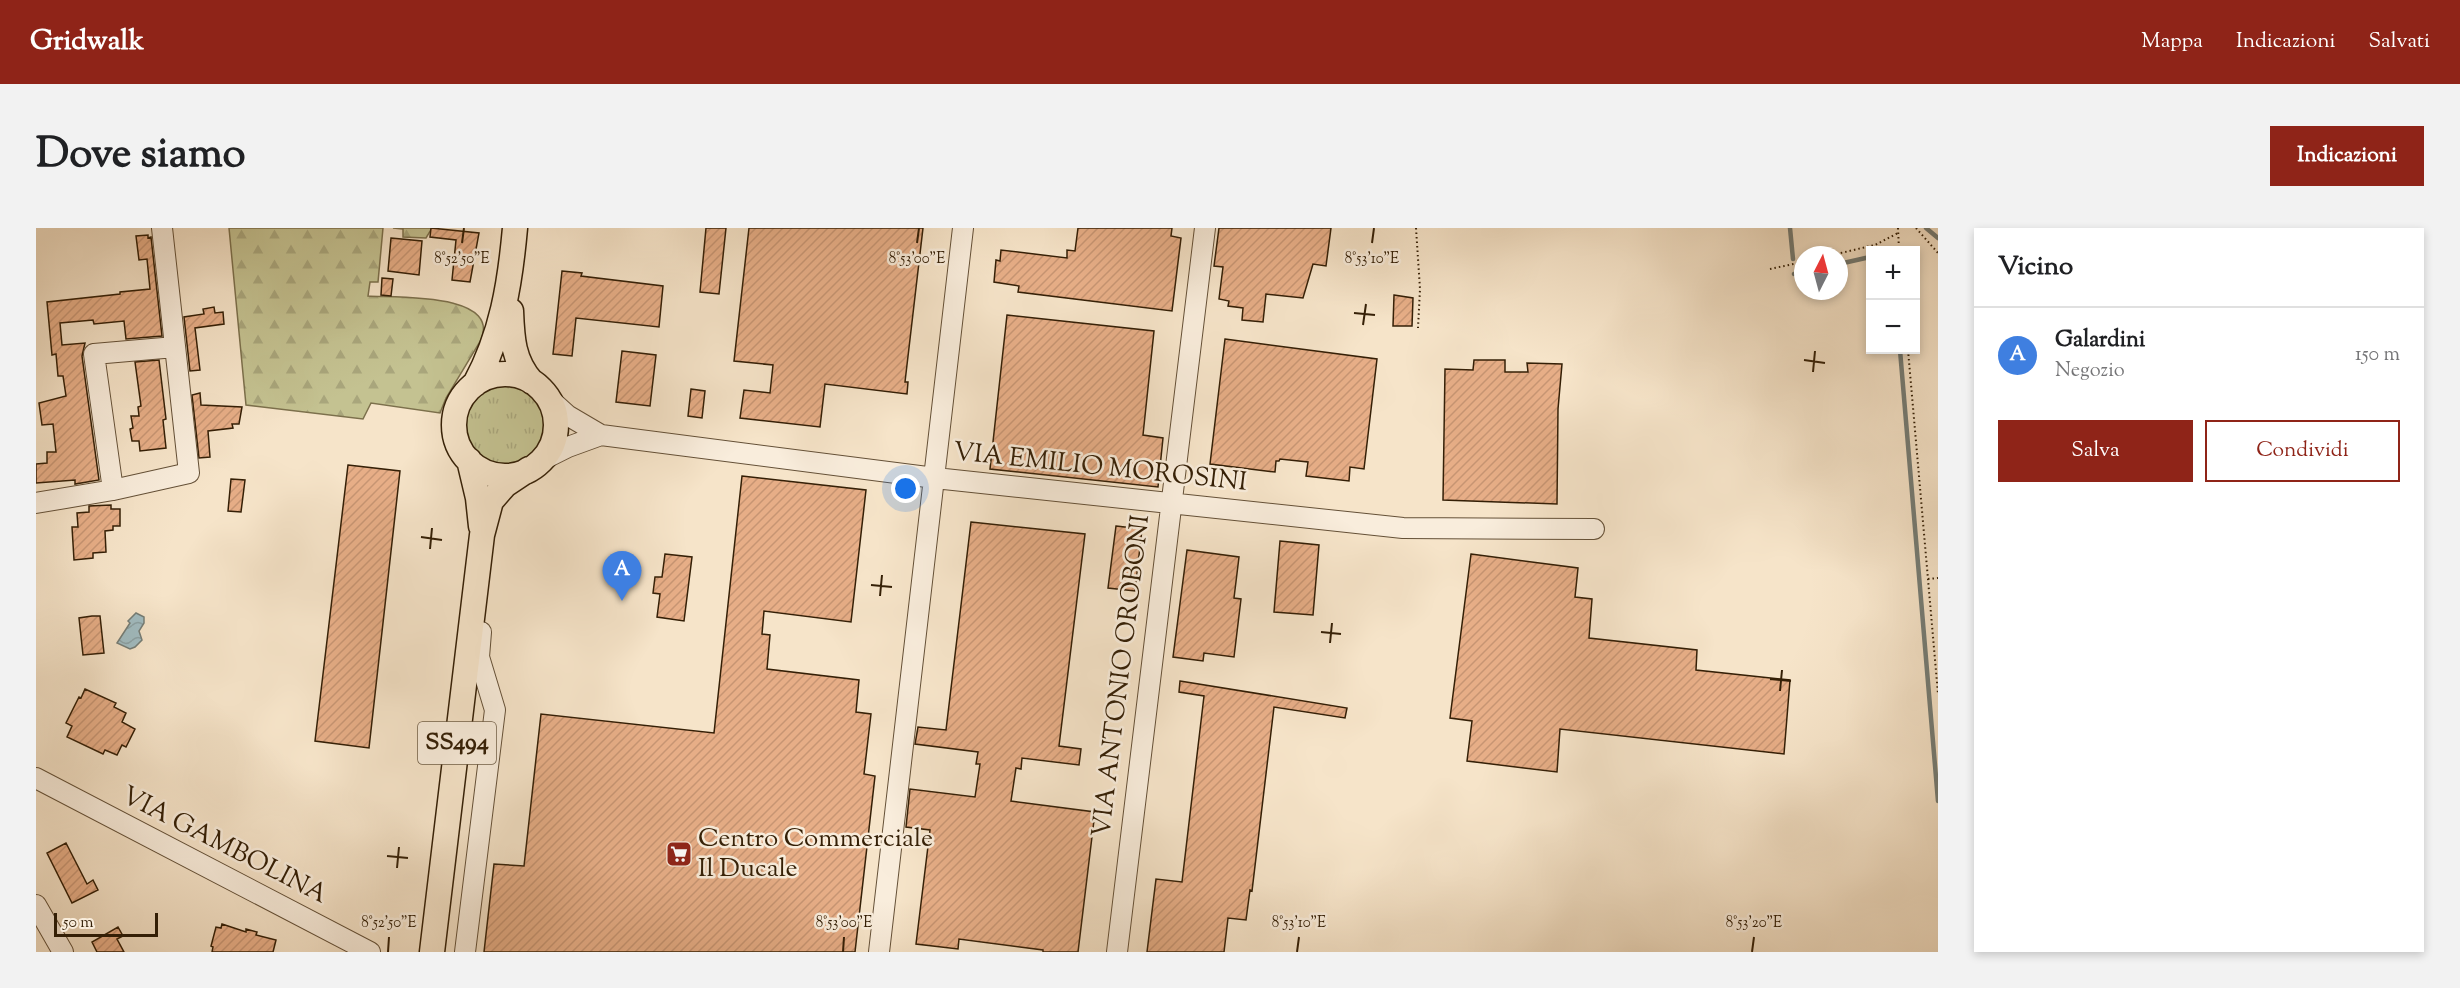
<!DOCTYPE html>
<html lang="it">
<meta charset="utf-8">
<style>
body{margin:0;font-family:"Sorts Mill Goudy",serif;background:#f2f2f2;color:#202124}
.controls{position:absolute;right:18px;top:18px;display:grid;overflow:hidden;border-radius:0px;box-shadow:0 3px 9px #0003}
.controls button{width:54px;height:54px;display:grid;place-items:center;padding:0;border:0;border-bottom:2px solid #e0e0e0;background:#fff;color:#202124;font:30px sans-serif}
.compass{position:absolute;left:1758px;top:18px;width:54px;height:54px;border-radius:50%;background:#fff;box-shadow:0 3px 9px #0003;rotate:6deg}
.scale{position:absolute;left:18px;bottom:15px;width:104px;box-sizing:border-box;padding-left:6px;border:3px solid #341f06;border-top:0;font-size:16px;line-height:21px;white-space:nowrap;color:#341f06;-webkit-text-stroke:4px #f9eddc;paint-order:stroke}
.you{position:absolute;left:870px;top:261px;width:21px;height:21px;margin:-15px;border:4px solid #fff;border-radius:50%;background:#1a73e8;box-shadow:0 0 0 9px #1a73e833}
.badge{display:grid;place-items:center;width:39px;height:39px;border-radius:50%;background:#8f2418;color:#fff;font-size:20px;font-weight:700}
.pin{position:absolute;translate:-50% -50px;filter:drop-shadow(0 2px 3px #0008)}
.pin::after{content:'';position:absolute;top:32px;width:21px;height:18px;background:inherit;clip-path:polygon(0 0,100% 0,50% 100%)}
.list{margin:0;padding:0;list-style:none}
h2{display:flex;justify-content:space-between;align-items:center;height:78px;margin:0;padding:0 24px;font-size:26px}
h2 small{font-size:20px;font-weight:400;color:#757577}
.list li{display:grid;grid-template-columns:39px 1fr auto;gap:18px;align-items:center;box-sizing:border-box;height:96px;padding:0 24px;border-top:2px solid #e0e0e0}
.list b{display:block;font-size:22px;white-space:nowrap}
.list p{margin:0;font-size:20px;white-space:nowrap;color:#757577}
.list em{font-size:20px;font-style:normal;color:#757577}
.actions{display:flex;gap:12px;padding:18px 24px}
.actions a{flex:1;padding:14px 0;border:2px solid #8f2418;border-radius:0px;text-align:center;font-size:21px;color:#8f2418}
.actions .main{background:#8f2418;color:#fff}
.map{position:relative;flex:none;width:1902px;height:724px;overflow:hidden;border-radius:0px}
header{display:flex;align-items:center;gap:36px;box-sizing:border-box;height:84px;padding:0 30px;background:#8f2418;color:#fff}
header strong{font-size:28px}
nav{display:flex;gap:33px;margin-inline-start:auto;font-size:21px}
.intro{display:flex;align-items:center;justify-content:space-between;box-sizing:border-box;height:144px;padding:0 36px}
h1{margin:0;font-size:42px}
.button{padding:15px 27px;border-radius:0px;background:#8f2418;color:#fff;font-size:21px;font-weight:700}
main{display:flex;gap:36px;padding:0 36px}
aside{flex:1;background:#fff;border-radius:0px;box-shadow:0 3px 9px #0003}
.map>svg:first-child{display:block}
</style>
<header>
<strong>Gridwalk</strong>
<nav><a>Mappa</a><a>Indicazioni</a><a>Salvati</a></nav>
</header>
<div class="intro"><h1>Dove siamo</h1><a class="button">Indicazioni</a></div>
<main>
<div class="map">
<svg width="1902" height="724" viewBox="0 0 1902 724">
<defs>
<pattern id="grass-tufts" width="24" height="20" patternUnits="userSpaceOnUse" patternTransform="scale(1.5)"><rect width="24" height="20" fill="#c4c291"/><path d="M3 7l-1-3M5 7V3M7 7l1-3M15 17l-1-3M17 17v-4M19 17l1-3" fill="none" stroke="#a9a67c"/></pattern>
<pattern id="forest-firs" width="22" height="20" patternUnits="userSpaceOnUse" patternTransform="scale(1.5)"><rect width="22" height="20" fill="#c4c291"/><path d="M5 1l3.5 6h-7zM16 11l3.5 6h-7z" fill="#a9a67c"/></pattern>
<pattern id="water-waves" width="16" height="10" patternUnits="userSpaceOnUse" patternTransform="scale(1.5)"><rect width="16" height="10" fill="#a1bcc1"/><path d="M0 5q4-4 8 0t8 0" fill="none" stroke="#8ba1a4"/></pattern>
<pattern id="building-hatch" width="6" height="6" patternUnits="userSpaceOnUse" patternTransform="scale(1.5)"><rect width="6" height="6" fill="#e7ae87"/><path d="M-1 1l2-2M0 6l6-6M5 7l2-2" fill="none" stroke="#c79573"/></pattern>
</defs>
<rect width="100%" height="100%" fill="#f6e4c9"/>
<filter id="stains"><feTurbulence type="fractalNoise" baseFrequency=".00333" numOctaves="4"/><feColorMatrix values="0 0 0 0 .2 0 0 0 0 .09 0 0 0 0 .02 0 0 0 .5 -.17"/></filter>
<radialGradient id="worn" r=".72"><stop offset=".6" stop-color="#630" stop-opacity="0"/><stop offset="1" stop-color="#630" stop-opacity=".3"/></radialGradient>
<path fill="url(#grass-tufts)" stroke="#7c704c" stroke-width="1.5" d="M429 196a40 40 0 1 1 80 0a40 40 0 1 1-80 0Z"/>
<path fill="url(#forest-firs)" stroke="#7c704c" stroke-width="1.5" d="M193,0h154l-5,54h-8l-2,14c25,2 133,-4 113,44l-35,58 -6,15 -69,-10 -8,16 -117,-14z
M357,0h39l-6,10 -23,-1v-8z"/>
<path fill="url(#water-waves)" stroke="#757d76" stroke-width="1.5" d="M100,385l8,4v6l-5,8 3,9 -7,7 -5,2 -13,-6 13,-20 -2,-2z"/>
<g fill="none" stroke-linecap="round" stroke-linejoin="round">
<path stroke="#757d76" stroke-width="4.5" d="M1754,0l3,31
M1890,0l12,10
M1803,36l31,-7
M1758,46l9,-2
M1864,122l38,451"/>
</g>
<path fill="url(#building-hatch)" stroke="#341f06" stroke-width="1.5" d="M395,0l48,5 -9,49 -18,-2 4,-40 -26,-3z
M670,0h20l-7,66 -19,-2z
M713,0h174l-18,154h3l-1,12 -82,-10 -5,43 -80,-9 4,-28 26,3 3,-28 -39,-4z
M1042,0h94l-1,8 10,2 -9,73 -154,-19 1,-6 -25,-4 2,-22 4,1 1,-11 66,8v-8l8,1z
M1183,0h112l-5,38 -13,-2 -10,34 -37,-4 -3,28 -21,-2 1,-12 -15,-2 1,-5 -10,-2 4,-32 -9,-1z
M112,7v3l3,-1 11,99 -36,3 -2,-18 -30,3 -1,-4 -33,3 2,22 23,-2 -3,13 17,124 -24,4v-4l-39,3v-19l11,-1v-11h9l-3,-28 -11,1 -3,-22 27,-7 -3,-20h-5l-2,-22 -4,1 -5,-53 73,-8v-2l30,-3 -3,-30 -8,1 -3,-24z
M355,10l31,3 -3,34 -31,-4z
M526,43l20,2 -1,3 82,10 -4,41 -83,-9 -4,38 -19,-2z
M346,50l11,1 -2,17 -10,-1z
M1358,67l19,3 -1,28h-19z
M178,79l1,6 8,-1 1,12 -29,4 5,42 -10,1 -6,-54 20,-3 -1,-5z
M971,87l147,16 -11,104 20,3 -5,49 -168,-18z
M1189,111l152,20 -13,110 -14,-2 -1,14 -43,-5 2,-14 -28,-3 -1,2h-3l-1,11 -65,-8z
M586,123l34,4 -6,51 -34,-4z
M123,132l7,59 -3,1 3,28 -26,3 -1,-10h-7l-2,-12 3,-1 -2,-12h8l-1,-9 3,-1 -6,-44z
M1438,132h31v12h23l-1,-9 35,1 -4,45 -1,95 -114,-4 2,-131 28,1z
M655,161l14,2 -3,27 -14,-2z
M164,165l1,12 41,2 -3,17h-7l1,4 -25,3 2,26 -11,1 -7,-63z
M312,237l52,6 -31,277 -54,-7z
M706,248l124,14 -15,132 -87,-11 -2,23 8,1 -3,34 92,11 -3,32 15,2 -7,60 11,2 -20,176h-371l10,-88 30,2 17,-152 173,19z
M195,251l14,1 -4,32 -13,-1z
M75,277v4h9v17h-7v4l-8,1 1,21 -13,1v5l-19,2 -2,-33h6l-1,-14 12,-1v-6z
M935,294l114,12 -26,212 22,3 -2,16 -57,-7 -1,11 -5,-1 -5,33 84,11 -17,140h-35v-2l-84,-11 -1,10 -42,-5 14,-114 -24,-3 4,-38 65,8 5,-33h-4l2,-12 -63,-8 3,-17 28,3z
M1080,298l26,3 -7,62 -27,-3z
M1244,313l39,4 -6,70 -39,-3z
M1151,322l52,7 -5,41 7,1 -7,58 -30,-4 -1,8 -30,-4z
M629,326l27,3 -8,64 -27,-4 3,-23 -7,-1 2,-16h7z
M1435,326l107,14 -3,29 17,2 -3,39 108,12 -1,20 94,10 -6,74 -224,-25 -3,43 -90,-11 5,-40 -22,-3z
M56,388h8l4,37 -21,2 -4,-37z
M1144,453l167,27 -2,10 -71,-11 -22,184 -2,-1 -4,30 -18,-2 -4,34h-77l9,-73 26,3 22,-186 -25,-4z
M49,461l31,14 -2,4 12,6 -4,9 13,7 -9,18 -4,-2 -5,10 -12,-5 -2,4 -36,-17 5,-11 -6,-3 13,-26 2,1z
M30,615l21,41 6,-4 5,10 -26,13 -25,-50z
M186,696l24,8v-3l11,3 -1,3 20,5 -3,12h-61l1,-5 -2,-1 5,-19 5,1z
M82,699l5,9 -6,3 7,13h-27l-5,-10z"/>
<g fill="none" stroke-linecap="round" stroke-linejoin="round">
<g stroke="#645037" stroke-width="22">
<path id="minor" d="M509,167l22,20 34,20 334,43 468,50 191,1
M504,233l28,-14 33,-12
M77,262l-19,-136 81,-7
M0,275l77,-13 76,-17 -27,-245
M0,550l334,174
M0,677l27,47
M429,724l30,-242 -16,-53 2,-25
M843,724l84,-724
M1081,724l88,-724"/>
</g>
<g stroke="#341f06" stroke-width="27">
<path id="major" d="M475,83c1,27 2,50 21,71
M418 197a51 51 0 1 1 102 0a51 51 0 1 1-102 0Z
M439,156c27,-50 35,-100 40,-156
M433,232l9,38 3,28
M396,724l50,-417 9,-34 14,-16 24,-16"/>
</g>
<path stroke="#341f06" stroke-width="2" stroke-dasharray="1.5 3" stroke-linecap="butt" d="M1380,0l4,61 -2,39
M1862,0l1,22
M1880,0l22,25
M1796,27l43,-10 23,-12
M1734,41l33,-7
M1872,122l30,344
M1892,351l10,-1"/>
<use href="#minor" stroke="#f9eddc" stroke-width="20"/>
<use href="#major" stroke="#f6e4c9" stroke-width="24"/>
</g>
<path fill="none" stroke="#341f06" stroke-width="2" d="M426,15l2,-15M881,15l2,-15M1336,15l2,-15M1318,85l21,2M1327,97l3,-21M1768,132l21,3M1777,144l2,-21M385,309l21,3M394,321l2,-21M835,357l21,2M844,368l2,-21M1285,404l20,2M1294,415l2,-20M1734,451l21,2M1744,463l2,-21M351,628l21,2M361,640l2,-21M352,724l1,-15M807,724l1,-15M1261,724l2,-15M1716,724l2,-15"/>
<defs>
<g id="supermarket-square" transform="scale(1.35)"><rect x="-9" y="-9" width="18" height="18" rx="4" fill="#8f2418" stroke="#f9eddc"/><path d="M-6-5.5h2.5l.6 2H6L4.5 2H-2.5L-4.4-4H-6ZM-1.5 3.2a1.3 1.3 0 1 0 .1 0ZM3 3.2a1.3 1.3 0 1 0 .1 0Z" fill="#fff"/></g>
</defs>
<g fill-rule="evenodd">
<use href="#supermarket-square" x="643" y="626"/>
</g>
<g text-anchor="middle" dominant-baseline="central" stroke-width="5" stroke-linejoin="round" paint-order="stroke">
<rect fill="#f9eddc" stroke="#6f5d46" stroke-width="1.5" x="382" y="494" width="78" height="42" rx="4.5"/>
<g font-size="24" font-weight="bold" fill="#341f06">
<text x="421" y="515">SS494</text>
</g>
<g font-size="26" fill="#341f06" stroke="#f9eddc">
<text transform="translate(1064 240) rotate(6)">VIA EMILIO MOROSINI</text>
<text transform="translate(1086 448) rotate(-83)">VIA ANTONIO OROBONI</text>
<text transform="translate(188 618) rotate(27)">VIA GAMBOLINA</text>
</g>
<g font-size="26" fill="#341f06" stroke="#f9eddc" text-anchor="start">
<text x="662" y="611">Centro Commerciale<tspan x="662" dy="30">Il Ducale</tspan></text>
</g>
</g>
<g font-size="15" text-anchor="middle" fill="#341f06" stroke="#f9eddc" stroke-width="5" stroke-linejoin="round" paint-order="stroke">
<text x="426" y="35">8°52'50"E</text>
<text x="881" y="35">8°53'00"E</text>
<text x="1336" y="35">8°53'10"E</text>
<text x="353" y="699">8°52'50"E</text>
<text x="808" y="699">8°53'00"E</text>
<text x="1263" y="699">8°53'10"E</text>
<text x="1718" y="699">8°53'20"E</text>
</g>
<rect width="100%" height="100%" filter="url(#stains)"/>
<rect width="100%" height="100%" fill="url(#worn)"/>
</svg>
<div class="controls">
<button>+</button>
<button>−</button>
</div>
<svg class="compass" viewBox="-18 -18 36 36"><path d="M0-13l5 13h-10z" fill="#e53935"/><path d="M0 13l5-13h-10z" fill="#757577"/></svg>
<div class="scale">50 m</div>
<div class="you"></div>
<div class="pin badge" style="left:586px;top:373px;background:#3f7fe0">A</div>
</div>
<aside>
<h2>Vicino<small></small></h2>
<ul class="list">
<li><span class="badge" style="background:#3f7fe0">A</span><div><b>Galardini</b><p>Negozio</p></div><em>150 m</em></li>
</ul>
<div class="actions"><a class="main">Salva</a><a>Condividi</a></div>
</aside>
</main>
